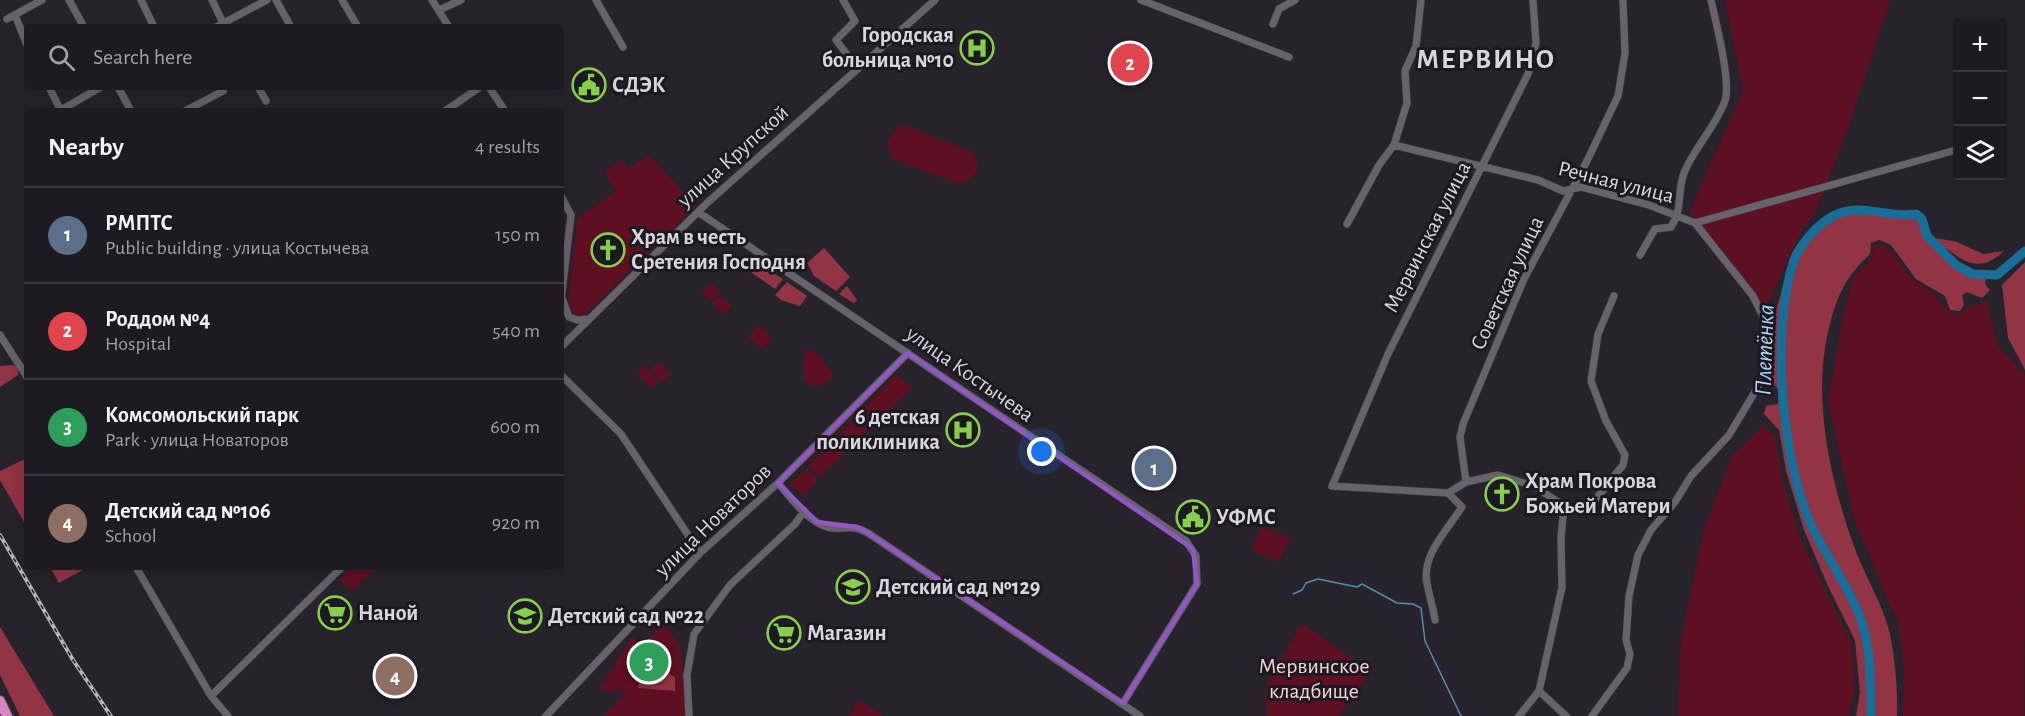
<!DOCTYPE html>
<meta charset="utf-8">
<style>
body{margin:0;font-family:"Alegreya Sans",sans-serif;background:#25232a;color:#f1f3f6}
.controls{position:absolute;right:18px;top:18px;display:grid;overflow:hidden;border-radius:6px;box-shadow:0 6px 24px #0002}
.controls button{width:54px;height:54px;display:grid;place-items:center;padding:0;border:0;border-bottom:2px solid #3b383f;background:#1d1a21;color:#f1f3f6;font:30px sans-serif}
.you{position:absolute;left:1042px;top:452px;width:21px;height:21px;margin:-15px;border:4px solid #fff;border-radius:50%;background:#1a73e8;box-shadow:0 0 0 9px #1a73e833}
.badge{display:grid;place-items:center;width:39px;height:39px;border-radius:50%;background:#db2777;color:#fff;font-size:20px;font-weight:700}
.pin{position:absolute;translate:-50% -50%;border:3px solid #fff;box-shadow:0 2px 6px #0006}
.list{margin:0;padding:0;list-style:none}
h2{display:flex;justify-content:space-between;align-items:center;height:78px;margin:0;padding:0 24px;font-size:26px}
h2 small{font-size:20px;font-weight:400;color:#a0a1a5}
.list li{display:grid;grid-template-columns:39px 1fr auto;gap:18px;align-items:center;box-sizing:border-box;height:96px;padding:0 24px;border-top:2px solid #3b383f}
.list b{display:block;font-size:22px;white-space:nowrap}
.list p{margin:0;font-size:20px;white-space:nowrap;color:#a0a1a5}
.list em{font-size:20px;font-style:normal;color:#a0a1a5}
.icon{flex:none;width:33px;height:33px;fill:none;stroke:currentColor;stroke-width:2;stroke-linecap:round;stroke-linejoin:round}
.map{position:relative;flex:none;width:2025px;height:716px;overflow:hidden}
.search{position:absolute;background:#1d1a21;box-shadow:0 6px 24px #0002;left:24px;top:24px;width:540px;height:66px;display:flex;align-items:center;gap:15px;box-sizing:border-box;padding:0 21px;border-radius:6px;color:#a0a1a5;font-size:22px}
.panel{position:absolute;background:#1d1a21;box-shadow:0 6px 24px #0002;left:24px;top:108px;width:540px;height:462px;border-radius:6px}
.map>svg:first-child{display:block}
</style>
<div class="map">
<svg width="2025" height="716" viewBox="0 0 2025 716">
<rect width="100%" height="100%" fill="#27232c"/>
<path fill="#5e1022" d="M1725,0h165l-41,125 -34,89 -12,14 -37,79 -4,-2 -71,-90 -1,-4 53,-121z
M904,125l69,27 5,14c-5,11 -8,16 -21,17l-65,-24 -5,-16 7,-12z
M649,155l47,51 -111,108 -8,3 -9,-12 9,-86 39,-28 -12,-19 18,-12 6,9z
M1880,244l9,6 23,29 19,12 13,16 13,10 10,-9 20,-7 11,45 27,30 -1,340h-121l1,-49 -6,-47 -11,-21 -33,-80 -26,-119 15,-84 10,-38 20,-20 1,-12z
M710,282l10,10 -10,9 -9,-9z
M720,295l12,11 -8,9 -12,-12z
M759,325l13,14 -10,10 -14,-12z
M805,350h9l19,24 -8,10 -11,2 -11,-5z
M659,361l11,13 -8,8 -12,-13z
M644,366l15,16 -8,6 -14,-15z
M892,370l2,3 -88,90 -3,-3z
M896,375l16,13 -92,89 -11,-11z
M1763,426l11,9 9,47 18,59 50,102 3,47 -5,26h-171l3,-77 23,-110 28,-73z
M807,468l11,12 -14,15 -15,-10z
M1261,526l29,12 -11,24 -28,-12z
M353,567h24l-25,25 -13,-12z
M1302,623l68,49 -32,44h-71v-32z
M663,624l17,21 7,71h-84l24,-25h-29l34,-54 10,9z
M856,701h4l24,15h-34z"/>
<path fill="#923444" d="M1849,209l31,1 7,5 18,1 11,-2c7,6 7,12 11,20 11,22 37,40 60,41l-2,9 5,6 -8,8 -15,-6 -5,3 2,10 -4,6 -10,-1 -5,-14 -29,-17 -25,-34 -12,-5 -8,3 -1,11c-27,25 -35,47 -43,83 -14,66 4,146 27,209 10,29 29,58 36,88 5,25 8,57 7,82h-41l4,-23 -5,-53 -27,-54 -24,-56 -18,-59 -7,-41 -15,-16 2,-8 12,-2 1,-13 -8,-11 3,-29 -2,-27 14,-48 21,-36 12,-14z
M1936,238l21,4 26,12 21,-3c-19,18 -35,16 -54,0 -6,-4 -11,-7 -14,-13z
M824,248l26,29 -14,14 -22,-15 -7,-13z
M2025,262v108l-17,-32 -6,-53z
M758,264l25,15 -8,10 -24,-17z
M787,282l20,14 -7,10 -19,-6 -6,-5z
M847,286l10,14 -3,3 -15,-9z
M14,365l4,5v5l-18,12v-21z
M27,458v69l-27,-47v-9z
M50,567h38l-29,16z
M0,627l54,89h-34l-20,-41z
M641,671l28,2 6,5v13l-37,-3z"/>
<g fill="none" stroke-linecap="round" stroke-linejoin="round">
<path stroke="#518dac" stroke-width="1.5" d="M1293,594l9,-4 4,-7 12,-4 39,8 5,-3 35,19 16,1 8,4 4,33 36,75"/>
<path stroke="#176e98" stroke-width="9" d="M1871,716c0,-32 0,-69 -11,-99 -13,-34 -37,-64 -51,-97 -28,-66 -38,-192 -15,-260 7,-17 23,-35 39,-44 27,-15 55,3 83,-2l6,5 5,17 29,29 17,9 24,1 28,-24"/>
<g stroke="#444048" stroke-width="8">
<path id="minor" d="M69,0l15,27
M141,0l13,27
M212,0l12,25
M276,0l15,27
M342,0l16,27
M432,0l17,27
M596,0l27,47
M843,0l12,21 -19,19 22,29
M1141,0l148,57
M439,10l22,-10
M15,15l12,30
M7,19l35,-19
M1273,24l6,-15 16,-9
M216,27l51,-27
M49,87l12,24
M118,87l13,24
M258,87l8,14
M489,87l16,24
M61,110l40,-23
M185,111l38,-20
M445,111l35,-24
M1394,145l144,35 25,11 18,-4 68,18 46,18 58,73 12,25 2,31 -2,23 -36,60 -38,41 -16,26 -24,28 -13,25 -9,41 -3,44 4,14 -3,14 -35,48
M561,196l10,19 -10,86
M698,212l488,329 10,15 1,28 -74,119
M1695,223l261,-73
M1347,224l32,-59 15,-20 13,-42 -2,-32 11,-25 5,-46
M1640,255l15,-26 16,-2c12,-18 6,-36 13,-54 10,-25 32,-47 41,-72 6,-21 -9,-78 -14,-101
M562,298l7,19 8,3 12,-1
M0,335l27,42
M561,347l146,-144 228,-203
M561,375l60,59 79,119
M1466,482l-6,-45 3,-13 61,-145 62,-116 32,-67 7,-43 -2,-53
M778,483c13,15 29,38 49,44 16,4 24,-4 41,6l272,183
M1564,506l18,5 6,-2 35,-44 2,-10 -19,-34 -15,-40 7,-47 16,-38
M136,567l75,129 17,20
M1435,620c-2,-13 -6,-25 -8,-37 -6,-28 22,-55 35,-76l-14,-14
M1539,691l27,25
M211,696l131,-129
M546,716l154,-163 78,-70 130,-130
M689,716l-2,-41 7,-41 36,-49 65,-61 9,-13
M1519,716l20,-25 23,-104 -1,-49 3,-32 -30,-20 -36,-11 -32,7 -18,11 -116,-7 56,-132 140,-280 8,-31 -3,-43"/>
</g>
<g stroke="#444048" stroke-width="12">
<path id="highway" d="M0,701l7,15"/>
</g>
<use href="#minor" stroke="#67636d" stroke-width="7"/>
<use href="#highway" stroke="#da84c0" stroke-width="10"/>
<g stroke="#b7b4bb" stroke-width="4">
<path id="rail" d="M0,535l73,125 38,56"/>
</g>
<use href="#rail" stroke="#1d1922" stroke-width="1.5" stroke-dasharray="4.5" stroke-linecap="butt"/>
</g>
<path fill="none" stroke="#9256c6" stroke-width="4.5" stroke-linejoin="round" d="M908,353l285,196 4,35 -74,119 -255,-170 -11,-6 -40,-5 -39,-39z"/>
<defs>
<g id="hospital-ring" transform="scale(1.725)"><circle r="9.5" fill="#1d1922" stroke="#87cf4b" stroke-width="1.5"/><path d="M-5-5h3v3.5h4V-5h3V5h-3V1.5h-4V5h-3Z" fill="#87cf4b"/></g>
<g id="civic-ring" transform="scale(1.725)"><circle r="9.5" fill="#1d1922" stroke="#87cf4b" stroke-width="1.5"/><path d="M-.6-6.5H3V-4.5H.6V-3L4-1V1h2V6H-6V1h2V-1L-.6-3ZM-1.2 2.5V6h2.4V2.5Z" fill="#87cf4b"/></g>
<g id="church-ring" transform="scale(1.725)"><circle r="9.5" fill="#1d1922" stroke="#87cf4b" stroke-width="1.5"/><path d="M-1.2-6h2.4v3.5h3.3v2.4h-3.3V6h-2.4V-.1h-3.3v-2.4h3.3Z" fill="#87cf4b"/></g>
<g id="school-ring" transform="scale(1.725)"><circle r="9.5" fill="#1d1922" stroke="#87cf4b" stroke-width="1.5"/><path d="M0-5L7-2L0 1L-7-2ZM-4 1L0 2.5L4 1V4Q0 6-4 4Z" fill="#87cf4b"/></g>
<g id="supermarket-ring" transform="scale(1.725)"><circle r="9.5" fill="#1d1922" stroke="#87cf4b" stroke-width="1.5"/><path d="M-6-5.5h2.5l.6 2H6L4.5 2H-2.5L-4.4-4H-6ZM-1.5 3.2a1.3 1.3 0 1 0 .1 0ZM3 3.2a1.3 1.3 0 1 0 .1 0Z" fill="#87cf4b"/></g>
</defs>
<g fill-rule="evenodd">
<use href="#hospital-ring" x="977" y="48"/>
<use href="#civic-ring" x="589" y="85"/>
<use href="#church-ring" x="608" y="250"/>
<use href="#hospital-ring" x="963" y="430"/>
<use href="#church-ring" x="1502" y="494"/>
<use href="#civic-ring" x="1193" y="517"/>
<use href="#school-ring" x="853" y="587"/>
<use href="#supermarket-ring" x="335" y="613"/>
<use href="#school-ring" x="525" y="616"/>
<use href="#supermarket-ring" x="784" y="633"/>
</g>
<g text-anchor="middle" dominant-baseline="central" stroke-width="6" stroke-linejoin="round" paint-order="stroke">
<g font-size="22" font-weight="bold" fill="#d8d5dc" stroke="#1d1922" text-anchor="start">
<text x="954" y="35" text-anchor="end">Городская<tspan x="954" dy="25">больница №10</tspan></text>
<text x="612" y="85">СДЭК</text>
<text x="631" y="237">Храм в честь<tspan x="631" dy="25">Сретения Господня</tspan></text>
<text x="940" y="417" text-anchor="end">6 детская<tspan x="940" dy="25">поликлиника</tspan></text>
<text x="1525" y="481">Храм Покрова<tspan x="1525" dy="25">Божьей Матери</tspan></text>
<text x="1216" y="517">УФМС</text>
<text x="876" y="587">Детский сад №129</text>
<text x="358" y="613">Наной</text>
<text x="548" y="616">Детский сад №22</text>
<text x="807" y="633">Магазин</text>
</g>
<g font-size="22" fill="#d8d5dc" stroke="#1d1922">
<text transform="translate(733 156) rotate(-42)">улица Крупской</text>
<text transform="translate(1616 182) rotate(14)">Речная улица</text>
<text transform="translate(1427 237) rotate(-63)">Мервинская улица</text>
<text transform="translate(1507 283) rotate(-65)">Советская улица</text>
<text transform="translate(970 374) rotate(35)">улица Костычева</text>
<text transform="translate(713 520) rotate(-44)">улица Новаторов</text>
</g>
<g font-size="22" fill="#f1d5d7" stroke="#1d1922">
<text x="1314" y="666">Мервинское<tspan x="1314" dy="25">кладбище</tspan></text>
</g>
<g font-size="24" font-style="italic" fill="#abdaf7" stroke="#1d1922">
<text transform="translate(1765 350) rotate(-88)">Плетёнка</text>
</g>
<g font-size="28" font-weight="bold" letter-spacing="1.5" fill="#d8d5dc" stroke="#1d1922">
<text x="1486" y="60">МЕРВИНО</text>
</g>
</g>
</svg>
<div class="controls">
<button>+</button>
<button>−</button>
<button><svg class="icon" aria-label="layers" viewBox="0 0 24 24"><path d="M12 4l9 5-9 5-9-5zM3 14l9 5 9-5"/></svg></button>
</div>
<div class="you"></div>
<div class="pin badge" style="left:1154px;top:468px;background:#5c6f8a">1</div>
<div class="pin badge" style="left:1130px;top:63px;background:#e0444e">2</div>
<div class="pin badge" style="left:649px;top:662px;background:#2e9e5b">3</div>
<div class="pin badge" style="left:395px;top:676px;background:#8d6e63">4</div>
<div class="search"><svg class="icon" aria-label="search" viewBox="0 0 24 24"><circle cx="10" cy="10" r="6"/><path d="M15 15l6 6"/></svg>Search here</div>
<section class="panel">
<h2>Nearby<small>4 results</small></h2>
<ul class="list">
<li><span class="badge" style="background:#5c6f8a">1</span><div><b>РМПТС</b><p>Public building · улица Костычева</p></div><em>150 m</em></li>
<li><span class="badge" style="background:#e0444e">2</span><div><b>Роддом №4</b><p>Hospital</p></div><em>540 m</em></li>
<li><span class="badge" style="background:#2e9e5b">3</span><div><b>Комсомольский парк</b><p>Park · улица Новаторов</p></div><em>600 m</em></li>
<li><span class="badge" style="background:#8d6e63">4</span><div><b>Детский сад №106</b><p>School</p></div><em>920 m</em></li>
</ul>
</section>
</div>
